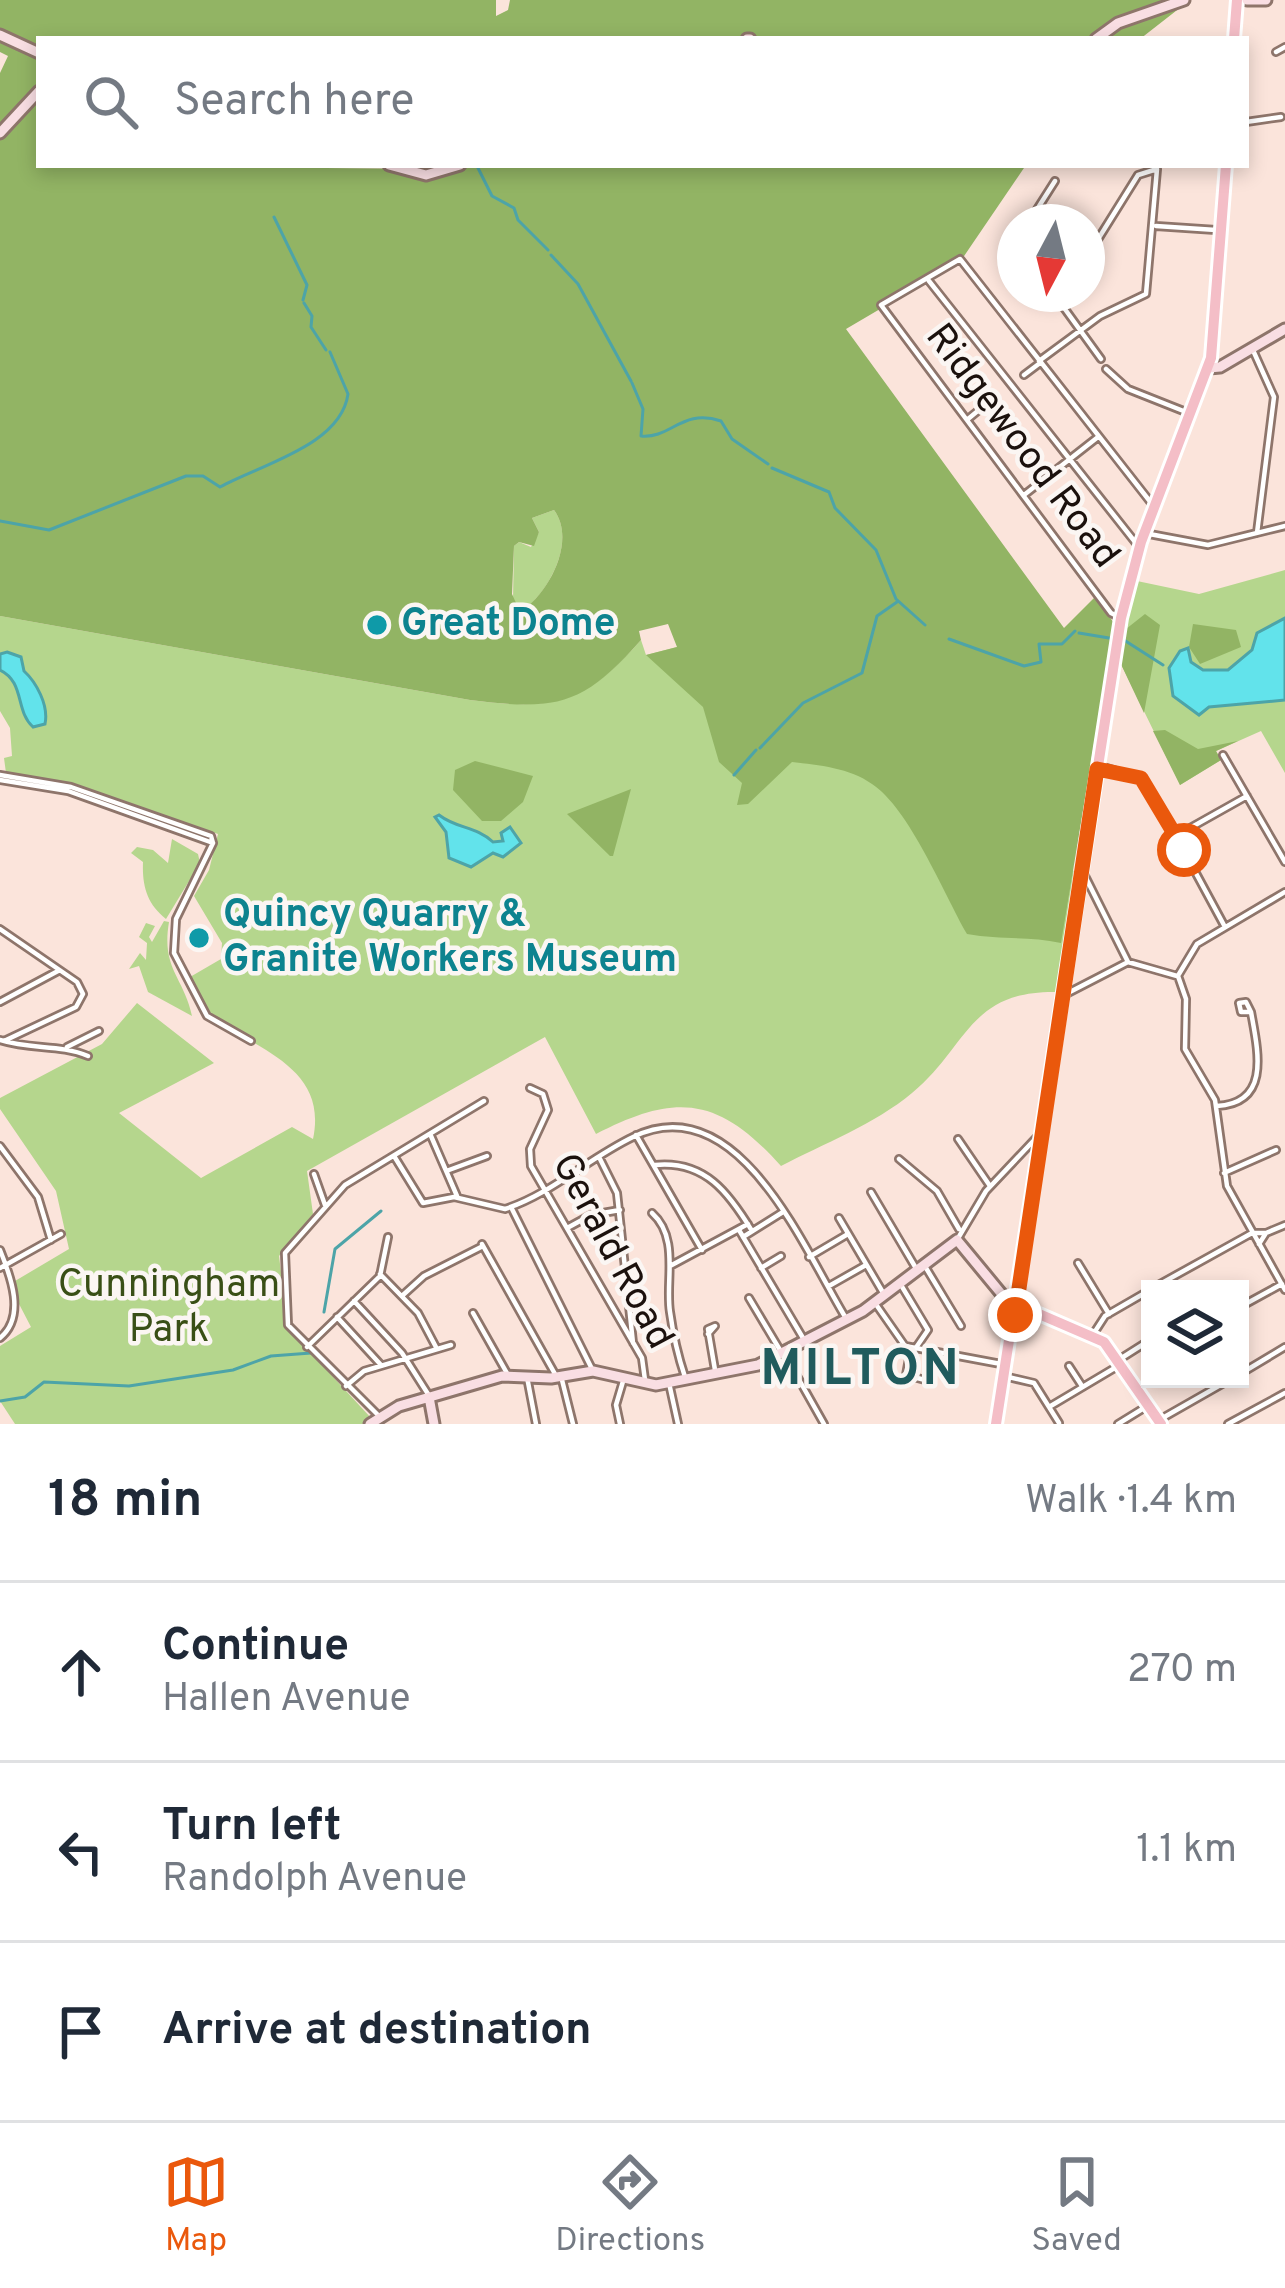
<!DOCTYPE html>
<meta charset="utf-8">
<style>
body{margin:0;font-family:Overpass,sans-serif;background:#f2f2f3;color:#1f2937}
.controls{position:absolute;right:36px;bottom:36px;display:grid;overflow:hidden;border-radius:0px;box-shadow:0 6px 18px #0003}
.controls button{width:108px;height:108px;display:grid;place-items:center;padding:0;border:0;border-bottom:3px solid #e0e1e3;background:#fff;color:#1f2937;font:60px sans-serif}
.compass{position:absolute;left:997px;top:204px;width:108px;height:108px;border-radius:50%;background:#fff;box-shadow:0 6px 18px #0003;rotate:187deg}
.stop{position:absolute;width:36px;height:36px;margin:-27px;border:9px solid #ea580c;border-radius:50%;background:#fff}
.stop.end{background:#ea580c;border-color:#fff;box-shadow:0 3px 12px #0008}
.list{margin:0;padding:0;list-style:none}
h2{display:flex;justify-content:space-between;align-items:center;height:156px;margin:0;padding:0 48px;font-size:51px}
h2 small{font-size:39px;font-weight:400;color:#747a83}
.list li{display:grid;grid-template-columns:78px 1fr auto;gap:36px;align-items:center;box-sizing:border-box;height:180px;padding:0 48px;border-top:3px solid #e0e1e3}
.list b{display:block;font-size:45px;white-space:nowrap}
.list p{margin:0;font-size:39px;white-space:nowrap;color:#747a83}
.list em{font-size:39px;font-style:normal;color:#747a83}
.icon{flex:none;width:66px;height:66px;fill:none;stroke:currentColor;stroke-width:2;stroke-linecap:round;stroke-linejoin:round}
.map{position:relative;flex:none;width:1285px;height:1424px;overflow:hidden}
.search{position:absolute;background:#fff;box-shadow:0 6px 18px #0003;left:36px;right:36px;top:36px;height:132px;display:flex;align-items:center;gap:30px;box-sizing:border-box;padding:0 42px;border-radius:0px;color:#747a83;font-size:45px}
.sheet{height:696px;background:#fff}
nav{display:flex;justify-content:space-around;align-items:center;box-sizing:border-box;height:168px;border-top:3px solid #e0e1e3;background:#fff;font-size:33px;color:#747a83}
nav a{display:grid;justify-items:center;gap:6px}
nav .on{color:#ea580c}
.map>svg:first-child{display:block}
</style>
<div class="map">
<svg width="1285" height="1424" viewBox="0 0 1285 1424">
<rect width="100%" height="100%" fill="#fbe4db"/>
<path fill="#b5d68d" d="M554,510c23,31 -6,84 -33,102l-8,-13 1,-53 5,-4 12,5 8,-15 -7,-14z
M1285,570v203l-24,-42 -45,20 5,9 -41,25 -61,-125 18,-79 62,13z
M0,616l470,84c85,11 114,4 171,-60l5,15 31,-8 397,224 -16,121c-90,-2 -90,55 -146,101 -37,31 -89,51 -131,73 -62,-69 -104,-74 -185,-32l-51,-97 -238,134 6,43 -34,42 9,72 83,90 -9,6h-347l-15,-23v-55l31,-19 -13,-25 -3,-21 54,-32 -13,-58 -56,-82v-11l102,-54 35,-41 77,60 -95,50 82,65 91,-51 21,12c15,-71 -54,-88 -99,-121 -12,-10 -18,-28 -24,-41l31,-18 1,-16 -28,-47 15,-26 9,-36 -147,-50 -65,-11 -2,-15 8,-2 -2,-28 -10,-17z
M172,839l26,15 2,9 -34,56c-19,-15 -24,-33 -23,-57l-12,-9 6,-6 16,3 15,13z
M164,921l5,1c-8,47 15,55 23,94l-44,-24 -9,-26 -10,3 11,-16 6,7 1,-17 -8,-6 7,-14 9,3 -6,11 3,5z"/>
<path fill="#92b464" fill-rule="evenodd" d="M0,0h496v16l12,-6 2,-10h680l-50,39h-1101v126l384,4 26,-4h577l-66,97 -114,67 218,299 31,-31 19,26 -53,320c-31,-7 -61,-3 -94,-9 -23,-40 -58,-126 -95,-150 -22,-16 -53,-19 -80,-22l-44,42 -11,1 5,-22 -23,-21 -16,-55 -57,-52 31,-8 -9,-23 -29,7 2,9c-58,66 -84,71 -171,60l-470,-84v-543l8,-17 -8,-4zM554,510c23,31 -6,85 -34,102l-8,-18 2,-48 5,-4 15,4 5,-14 -7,-14z
M1145,614l15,11 -16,88 -25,-53 7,-31z
M1193,624l43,6 5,17 -41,17 -11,-17z
M1165,730l33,19 40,-8 -22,10 5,9 -41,25 -27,-54z
M475,761l58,15 -10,26 -22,19h-19l-29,-31 2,-20z
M631,789l-18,67h-3l-43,-42z"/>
<path fill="#62e3eb" stroke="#4da4a8" stroke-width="3" d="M1285,618v82l-76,7 -10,8 -26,-19 -4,-28 11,-17 8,-3 3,14 12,8h25l24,-20 5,-17z
M7,652l14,5 3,14c12,11 25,34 21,53l-12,3c-18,-16 -8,-45 -33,-57v-16z
M439,815c18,14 37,11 54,27l10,-1 -2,-8 9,-6 11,16 -18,14 -10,-4 -22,14 -22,-9 -3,-26 -11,-15z"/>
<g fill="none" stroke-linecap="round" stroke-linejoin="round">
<path stroke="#4da4a8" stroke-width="3" d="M477,166l15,30 22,12 4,12 30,30
M274,217l33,68 -4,15
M551,255l27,29 53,97
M304,303l8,13 -1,11 15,23
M632,383l11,26 -2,27c30,3 41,-28 80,-15l11,18 36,25
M772,468l57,24 6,16 41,42 20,49 29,26
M0,521l49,9 137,-54h17l17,11c42,-23 121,-42 128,-93l-18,-42
M1079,633l30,5
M949,639l75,27 17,-4 -2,-18h23l13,-13
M1124,640l39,25
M760,748l43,-45 59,-30 15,-57 20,-14
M734,775l22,-25
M324,1312l11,-63 46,-38
M0,1401l25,-4 19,-15 85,4 104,-16 38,-14 40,-3"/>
<g stroke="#8e756b" stroke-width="10">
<path id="street" d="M1276,52l9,-5
M1246,122l35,-5
M1029,222l26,-41
M1156,226l60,4
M929,281l210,266
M1054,294l47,65
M1252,348l22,49 -17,136
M1039,361l61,-45 46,-22 11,-125 -19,6 -51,82
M1106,369l22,20 58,23
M1024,375l16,-12
M968,419l23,-19
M1024,495l74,-58
M1144,533l64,12 77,-19
M1121,618l-10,-5 -230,-308 79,-46 192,245
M1223,755l62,107
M1100,766l40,12 46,76
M0,775l71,12 140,49 2,7
M0,780l68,11 145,52
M1174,837l73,-41
M213,843l-37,76 -2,34 33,63 44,25
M1185,853l40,74
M1082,870l46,92 49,14
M0,929l77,53 6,12 -7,13 -72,34
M1179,974l18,-30 88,-52
M1178,976l8,23 -1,50 30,51 12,86 58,104
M1064,995l64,-33
M0,1002l58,-31
M0,1040c30,10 60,4 88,16
M67,1047l32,-16
M530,1088l13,6 5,16 -18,39 1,17 111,192 3,22
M1217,1106c54,-3 41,-55 34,-94l-5,-10 -7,1 2,9h10
M636,1135l66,115
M431,1136l26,60
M958,1139l32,47
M0,1146l38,51 13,43
M394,1156l29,47 31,-6 51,12c46,-15 84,-51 128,-72 106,-52 172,115 214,183
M599,1157l18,36 16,150
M899,1159l38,32 22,38
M655,1165c50,-5 74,28 97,66
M449,1170l38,-14
M1224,1173l52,-23
M314,1174l11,31
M871,1192l46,78
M511,1207l82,164
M652,1213c28,25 13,68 18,99 3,22 8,44 15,65
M839,1218l46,78
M569,1227l22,-12 29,-5
M739,1230l64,108
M743,1237l40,-25
M957,1240l29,-49 51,-54
M482,1244l73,130
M1259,1244l7,-11 19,-8
M0,1250c11,27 26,67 0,88
M809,1257l39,-23
M1078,1263l31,51
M670,1266l78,-42
M0,1268l61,-34
M761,1268l20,-12
M926,1268l35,58
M380,1274l38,39 19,36
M901,1285l27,45 -13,19
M829,1286l37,-21
M1151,1289l101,-56h14
M403,1295l21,-19 59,-30
M749,1298l31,52
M354,1301l48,52 26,41
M875,1303l30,43 96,18
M1240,1307l42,-23
M473,1313l35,62
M337,1317l44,48
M1094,1333l11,-17 45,-26
M708,1334l7,-8 -7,3 7,41
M307,1347l73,-71 8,-39
M911,1348l-5,27 19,5
M784,1353l40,71
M1120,1359l30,-19
M1069,1366l13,20
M1240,1374l45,-27
M561,1376l12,48
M1004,1376l30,7 25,40
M527,1377l9,47
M669,1383l9,41
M346,1386l18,-15 87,-26
M1049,1407l69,-41
M380,1417l-92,-92 -3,-72 60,-68 139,-84
M1159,1420l72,-41
M620,1424l-4,-19 8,-27
M1118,1424l26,-16
M1228,1424l57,-31"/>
</g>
<g stroke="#8e756b" stroke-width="15">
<path id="secondary" d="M1247,0h19
M0,35l39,18
M747,39h3
M1096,39l22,-16 66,-23
M0,133l39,-42
M389,165l37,10 34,-10
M1209,368l11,-1 65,-38
M429,1397l5,27
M370,1424l29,-18 103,-30 49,2 42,-7 63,14 102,-20 105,-54 94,-71 47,57 12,7"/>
</g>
<g stroke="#fff" stroke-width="16">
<path id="primary" d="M1234,39l3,-39
M1016,1304l88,38 57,82
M996,1424l125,-806 20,-76 70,-184 15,-193"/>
</g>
<use href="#street" stroke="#fff" stroke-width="4.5"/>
<use href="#secondary" stroke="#f9dee3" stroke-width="9"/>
<use href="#primary" stroke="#f4bec7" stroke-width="10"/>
</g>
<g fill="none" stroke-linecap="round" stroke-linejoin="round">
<path stroke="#ea580c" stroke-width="15" d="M1015,1315l82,-546 44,9 43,72"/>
</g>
<g fill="#0f9aa8" stroke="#fbf6f3" stroke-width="4.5">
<circle cx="377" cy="625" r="12"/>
<circle cx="199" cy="938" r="12"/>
</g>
<g text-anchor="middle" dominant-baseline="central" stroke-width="9" stroke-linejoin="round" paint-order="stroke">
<g font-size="39" fill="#1b110d" stroke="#fbf6f3">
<text transform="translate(1021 447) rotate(53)">Ridgewood Road</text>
<text transform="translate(611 1252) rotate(62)">Gerald Road</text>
</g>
<g font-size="39" font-weight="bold" fill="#0d838f" stroke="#fbf6f3" text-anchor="start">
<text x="401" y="625">Great Dome</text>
<text x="223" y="916">Quincy Quarry &amp;<tspan x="223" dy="45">Granite Workers Museum</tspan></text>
</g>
<g font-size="39" fill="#394f16" stroke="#fbf6f3">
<text x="169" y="1286">Cunningham<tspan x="169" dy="45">Park</tspan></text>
</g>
<g font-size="51" font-weight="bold" letter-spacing="3" fill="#205b5d" stroke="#fbf6f3">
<text x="861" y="1371">MILTON</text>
</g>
</g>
</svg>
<div class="controls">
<button><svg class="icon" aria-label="layers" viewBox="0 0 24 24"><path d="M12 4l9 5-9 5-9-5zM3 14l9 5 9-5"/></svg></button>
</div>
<svg class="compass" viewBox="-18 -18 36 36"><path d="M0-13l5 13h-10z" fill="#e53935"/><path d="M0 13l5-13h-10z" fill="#747a83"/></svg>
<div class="stop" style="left:1184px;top:850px"></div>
<div class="stop end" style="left:1015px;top:1315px"></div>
<div class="search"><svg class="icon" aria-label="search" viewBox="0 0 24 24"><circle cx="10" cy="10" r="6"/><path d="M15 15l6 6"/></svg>Search here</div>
</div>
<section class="sheet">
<h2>18 min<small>Walk · 1.4 km</small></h2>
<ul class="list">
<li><svg class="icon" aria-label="ahead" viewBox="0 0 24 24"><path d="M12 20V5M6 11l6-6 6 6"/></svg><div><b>Continue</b><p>Hallen Avenue</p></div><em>270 m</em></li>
<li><svg class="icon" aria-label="left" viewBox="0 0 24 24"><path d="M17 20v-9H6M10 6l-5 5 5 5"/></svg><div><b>Turn left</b><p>Randolph Avenue</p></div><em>1.1 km</em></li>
<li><svg class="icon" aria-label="arrive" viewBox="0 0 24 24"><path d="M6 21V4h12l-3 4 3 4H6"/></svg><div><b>Arrive at destination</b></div></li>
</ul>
</section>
<nav>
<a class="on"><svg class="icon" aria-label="map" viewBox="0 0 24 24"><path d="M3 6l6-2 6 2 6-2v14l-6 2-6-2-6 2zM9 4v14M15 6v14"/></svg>Map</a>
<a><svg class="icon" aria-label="directions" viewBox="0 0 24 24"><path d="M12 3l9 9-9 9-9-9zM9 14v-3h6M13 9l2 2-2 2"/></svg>Directions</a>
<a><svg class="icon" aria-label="saved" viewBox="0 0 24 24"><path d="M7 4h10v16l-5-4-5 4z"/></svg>Saved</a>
</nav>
